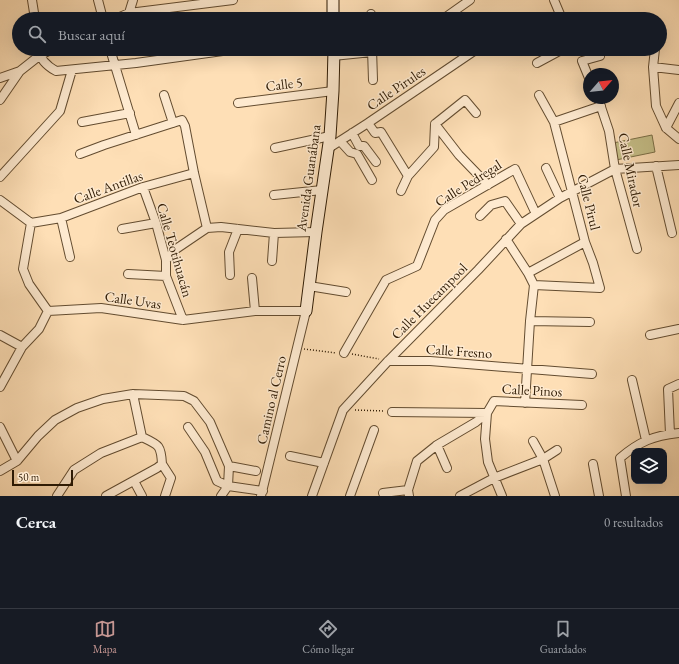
<!DOCTYPE html>
<html lang="es">
<meta charset="utf-8">
<style>
body{margin:0;font-family:"EB Garamond",serif;background:#242831;color:#f1f3f6}
.controls{position:absolute;right:12px;bottom:12px;display:grid;overflow:hidden;border-radius:8px;box-shadow:0 4px 16px #0002}
.controls button{width:36px;height:36px;display:grid;place-items:center;padding:0;border:0;border-bottom:1px solid #363941;background:#171b24;color:#f1f3f6;font:20px sans-serif}
.compass{position:absolute;left:583px;top:68px;width:36px;height:36px;border-radius:50%;background:#171b24;box-shadow:0 4px 16px #0002;rotate:62deg}
.scale{position:absolute;left:12px;bottom:10px;width:61px;box-sizing:border-box;padding-left:4px;border:2px solid #2f1b04;border-top:0;font-size:11px;line-height:14px;white-space:nowrap;color:#2f1b04;-webkit-text-stroke:3px #feead0;paint-order:stroke}
.list{margin:0;padding:0;list-style:none}
h2{display:flex;justify-content:space-between;align-items:center;height:52px;margin:0;padding:0 16px;font-size:17px}
h2 small{font-size:13px;font-weight:400;color:#9ea1a6}
.icon{flex:none;width:22px;height:22px;fill:none;stroke:currentColor;stroke-width:2;stroke-linecap:round;stroke-linejoin:round}
.map{position:relative;flex:none;width:679px;height:496px;overflow:hidden}
.search{position:absolute;background:#171b24;box-shadow:0 4px 16px #0002;left:12px;right:12px;top:12px;height:44px;display:flex;align-items:center;gap:10px;box-sizing:border-box;padding:0 14px;border-radius:22px;color:#9ea1a6;font-size:15px}
.sheet{height:112px;background:#171b24}
nav{display:flex;justify-content:space-around;align-items:center;box-sizing:border-box;height:56px;border-top:1px solid #363941;background:#171b24;font-size:11px;color:#9ea1a6}
nav a{display:grid;justify-items:center;gap:2px}
nav .on{color:#c59692}
.map>svg:first-child{display:block}
</style>
<div class="map">
<svg width="679" height="496" viewBox="0 0 679 496">
<rect width="100%" height="100%" fill="#fedfb6"/>
<filter id="stains"><feTurbulence type="fractalNoise" baseFrequency=".005" numOctaves="4"/><feColorMatrix values="0 0 0 0 .2 0 0 0 0 .09 0 0 0 0 .02 0 0 0 .5 -.17"/></filter>
<radialGradient id="worn" r=".72"><stop offset=".6" stop-color="#630" stop-opacity="0"/><stop offset="1" stop-color="#630" stop-opacity=".3"/></radialGradient>
<path fill="#c6c089" stroke="#7a6e46" d="M652,135l3,17 -39,8 -3,-17z"/>
<g fill="none" stroke-linecap="round" stroke-linejoin="round">
<g stroke="#634c30" stroke-width="10">
<path id="street" d="M32,0l3,19
M98,0l5,19
M554,0l8,19
M129,13l4,-13
M371,14v5
M115,19l14,-6 104,-13
M443,19l27,-19
M38,49c2,11 9,17 18,22l80,-8 101,-14
M110,49l26,86
M372,49l1,31
M655,49l-2,18 3,39 10,22
M333,56l39,-4
M537,63l26,-14
M653,67l26,3
M0,78l20,-7 19,-15 13,-7
M589,78l-7,-17 18,-5
M164,95l9,28
M598,98l11,33 6,38 22,80
M0,100l20,-29
M238,103l95,-12
M679,103l-13,25 13,11
M82,122l48,-9
M554,122l47,-16
M368,123l7,10 6,-1 27,44
M435,124l24,31 29,30
M435,124l30,-24 11,13
M352,133l7,13h5l12,16
M340,141l10,11 7,2 15,26
M275,148l55,-12
M329,148l39,-25 109,-74
M80,154l24,-9 78,-25 3,6 9,47 13,55
M656,166l16,67
M546,168l14,30
M0,177l60,-66 12,-41
M143,187l13,36 10,37v16l17,44
M401,191l7,-15 26,-29 1,-23
M274,195l48,-5
M0,200l31,23
M480,216l11,-11 14,-4 16,23
M61,218l9,39
M31,223l30,-5 82,-31 51,-14
M31,223l-8,46 6,15 19,27
M122,229l34,-6
M506,239l22,34 6,12 -4,36 -5,82
M166,260l10,-11 31,-21 14,-1 53,6 42,-1
M272,261l2,-28
M528,273l57,-31
M128,274l38,2
M230,275l-1,-23 9,-23
M252,278l3,33
M534,285l66,3 -7,-25 -8,-21 -31,-120 -15,-27
M309,286l37,6
M48,311l53,-3 82,12 72,-9h51l-45,185
M530,321l60,1
M0,335l22,12
M650,335l29,-6
M344,353l42,-73 31,-14 18,-46 9,-10 71,-41 21,45
M388,361h42l162,13
M632,380l14,60
M0,387l22,-40 17,-18 9,-18
M392,412l95,1
M487,413l-2,26 3,23 14,34
M0,427l17,34
M188,427l17,25 12,29 11,5 35,5
M670,434l-2,-45 11,-5
M533,441l10,18 12,37
M437,445l10,23
M290,456l34,7
M162,464l9,14 -6,18
M593,464l6,32
M229,466l27,5
M0,471l17,-10 21,-25 17,-16 22,-12 26,-9 30,-5 51,2 10,5 16,21 19,44 -1,20
M134,481l8,15
M383,493l25,-3
M57,496l17,-26 27,-17 41,-16
M106,496l51,-28 5,-4c-1,-19 -3,-19 -20,-27l-9,-43
M221,496l7,-10
M312,496l31,-86 45,-49 90,-91 43,-46 39,-26 55,-29 64,-4
M350,496l24,-66
M409,496l-1,-6 9,-29 20,-16 39,-23 11,-9 7,-12 88,4
M460,496l34,-18 49,-19 14,-9
M626,496l-6,-38c20,-17 33,-22 59,-25"/>
</g>
<g stroke="#2f1b04" stroke-width="13">
<path id="secondary" d="M333,0v19
M306,311l10,-79 14,-96 3,-45 1,-42"/>
</g>
<path stroke="#2f1b04" stroke-width="1.5" stroke-dasharray="1 2" stroke-linecap="butt" d="M304,349l32,4
M352,354l27,5
M355,410l30,1"/>
<use href="#street" stroke="#feead0" stroke-width="8"/>
<use href="#secondary" stroke="#feead0" stroke-width="11"/>
</g>
<g text-anchor="middle" dominant-baseline="central" stroke-width="3" stroke-linejoin="round" paint-order="stroke">
<g font-size="14" fill="#2f1b04" stroke="#feead0">
<text transform="translate(284 84) rotate(-7)">Calle 5</text>
<text transform="translate(396 88) rotate(-34)">Calle Pirules</text>
<text transform="translate(631 170) rotate(78)">Calle Mirador</text>
<text transform="translate(308 178) rotate(-82)">Avenida Guanábana</text>
<text transform="translate(468 183) rotate(-32)">Calle Pedregal</text>
<text transform="translate(108 187) rotate(-20)">Calle Antillas</text>
<text transform="translate(589 202) rotate(76)">Calle Pirul</text>
<text transform="translate(175 250) rotate(74)">Calle Teotihuacán</text>
<text transform="translate(133 300) rotate(8)">Calle Uvas</text>
<text transform="translate(429 301) rotate(-45)">Calle Huecampool</text>
<text transform="translate(459 351) rotate(4)">Calle Fresno</text>
<text transform="translate(532 390) rotate(3)">Calle Pinos</text>
<text transform="translate(271 400) rotate(-77)">Camino al Cerro</text>
</g>
</g>
<rect width="100%" height="100%" filter="url(#stains)"/>
<rect width="100%" height="100%" fill="url(#worn)"/>
</svg>
<div class="controls">
<button><svg class="icon" aria-label="layers" viewBox="0 0 24 24"><path d="M12 4l9 5-9 5-9-5zM3 14l9 5 9-5"/></svg></button>
</div>
<svg class="compass" viewBox="-18 -18 36 36"><path d="M0-13l5 13h-10z" fill="#e53935"/><path d="M0 13l5-13h-10z" fill="#9ea1a6"/></svg>
<div class="scale">50 m</div>
<div class="search"><svg class="icon" aria-label="search" viewBox="0 0 24 24"><circle cx="10" cy="10" r="6"/><path d="M15 15l6 6"/></svg>Buscar aquí</div>
</div>
<section class="sheet">
<h2>Cerca<small>0 resultados</small></h2>
<ul class="list">
</ul>
</section>
<nav>
<a class="on"><svg class="icon" aria-label="map" viewBox="0 0 24 24"><path d="M3 6l6-2 6 2 6-2v14l-6 2-6-2-6 2zM9 4v14M15 6v14"/></svg>Mapa</a>
<a><svg class="icon" aria-label="directions" viewBox="0 0 24 24"><path d="M12 3l9 9-9 9-9-9zM9 14v-3h6M13 9l2 2-2 2"/></svg>Cómo llegar</a>
<a><svg class="icon" aria-label="saved" viewBox="0 0 24 24"><path d="M7 4h10v16l-5-4-5 4z"/></svg>Guardados</a>
</nav>
